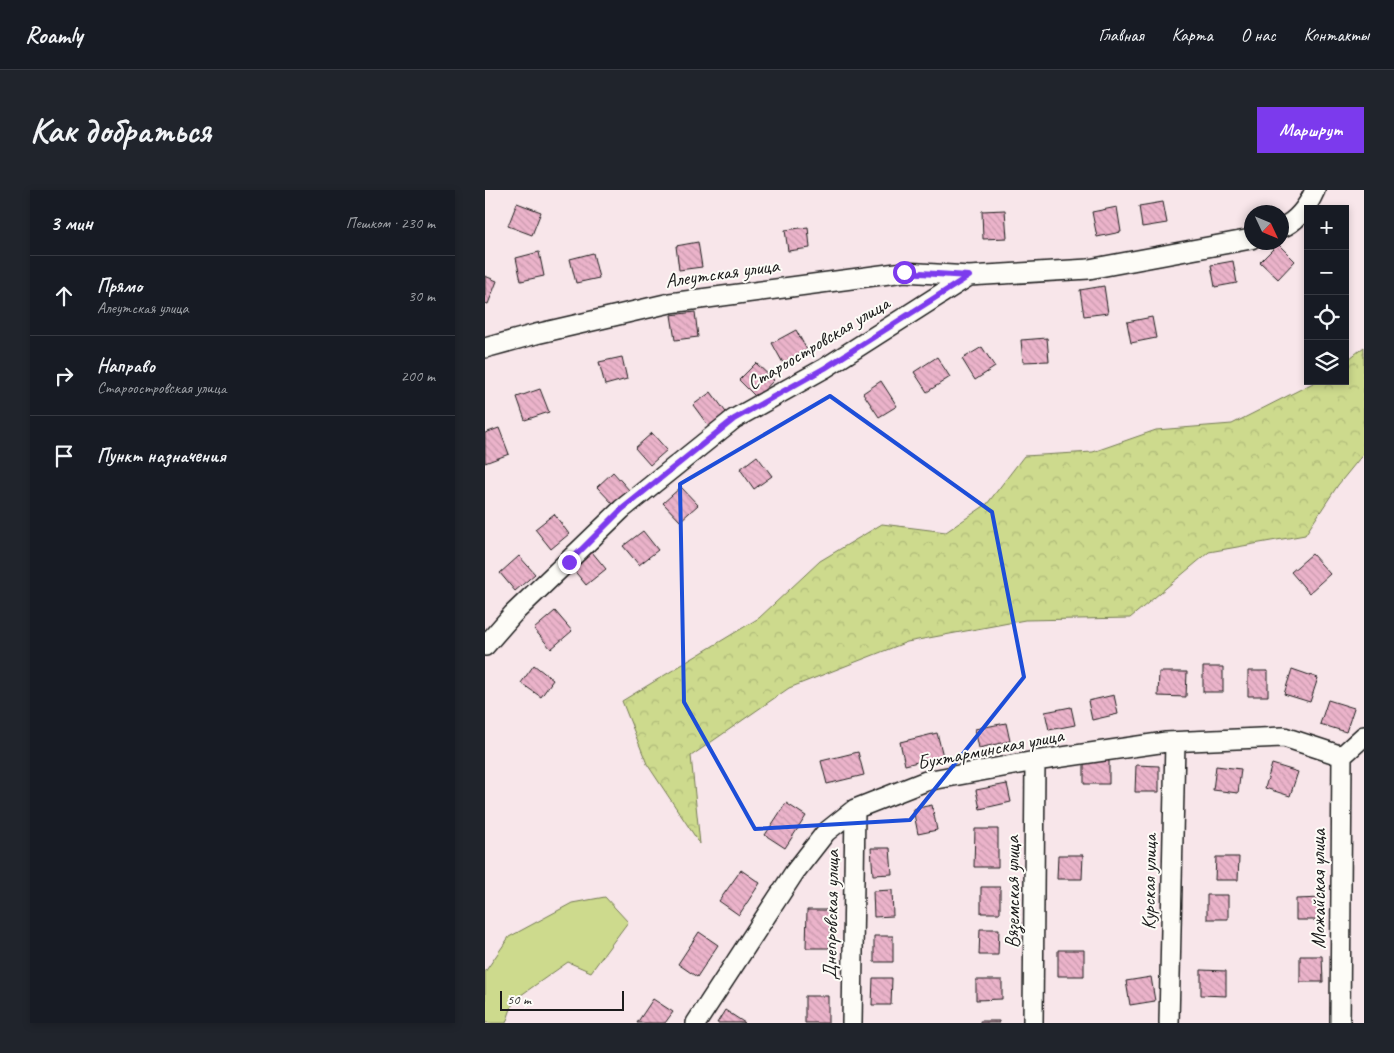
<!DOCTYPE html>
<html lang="ru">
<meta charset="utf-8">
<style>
body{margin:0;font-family:Caveat,sans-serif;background:#20242c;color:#f1f3f6}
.controls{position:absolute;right:15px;top:15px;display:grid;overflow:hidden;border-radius:0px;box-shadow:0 2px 8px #0003}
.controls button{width:45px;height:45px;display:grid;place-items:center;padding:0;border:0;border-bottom:1px solid #363941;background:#171b24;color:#f1f3f6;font:25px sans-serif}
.compass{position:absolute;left:759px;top:15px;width:45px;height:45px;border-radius:50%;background:#171b24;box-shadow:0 2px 8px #0003;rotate:134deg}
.scale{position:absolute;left:15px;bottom:12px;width:124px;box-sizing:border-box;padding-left:5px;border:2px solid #1c1c1c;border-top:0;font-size:14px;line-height:18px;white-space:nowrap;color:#1c1c1c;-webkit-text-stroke:4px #fdfcf7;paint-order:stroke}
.stop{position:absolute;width:15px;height:15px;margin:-11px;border:4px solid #7c3aed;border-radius:50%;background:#fff}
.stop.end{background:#7c3aed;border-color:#fff;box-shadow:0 1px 5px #0008}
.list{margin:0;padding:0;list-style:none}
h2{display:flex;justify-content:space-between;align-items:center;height:65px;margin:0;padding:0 20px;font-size:21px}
h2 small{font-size:16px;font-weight:400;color:#9ea1a6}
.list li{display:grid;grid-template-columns:32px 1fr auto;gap:15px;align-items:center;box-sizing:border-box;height:80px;padding:0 20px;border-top:1px solid #363941}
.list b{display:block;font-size:19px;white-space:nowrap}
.list p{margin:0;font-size:16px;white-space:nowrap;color:#9ea1a6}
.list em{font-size:16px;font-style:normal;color:#9ea1a6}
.icon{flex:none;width:28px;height:28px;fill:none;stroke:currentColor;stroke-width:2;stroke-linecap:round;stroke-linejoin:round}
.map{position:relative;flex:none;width:879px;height:833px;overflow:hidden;border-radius:0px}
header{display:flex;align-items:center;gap:30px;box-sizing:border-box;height:70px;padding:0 25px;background:#171b24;border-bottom:1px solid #363941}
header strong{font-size:24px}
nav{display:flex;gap:28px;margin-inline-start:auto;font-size:18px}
.intro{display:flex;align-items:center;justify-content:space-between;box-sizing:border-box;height:120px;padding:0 30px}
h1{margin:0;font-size:35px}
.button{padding:12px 22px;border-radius:0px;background:#7c3aed;color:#fff;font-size:18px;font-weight:700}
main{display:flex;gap:30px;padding:0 30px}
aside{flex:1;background:#171b24;border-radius:0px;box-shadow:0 2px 8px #0003}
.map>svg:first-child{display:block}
</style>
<header>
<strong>Roamly</strong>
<nav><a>Главная</a><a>Карта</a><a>О нас</a><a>Контакты</a></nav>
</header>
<div class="intro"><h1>Как добраться</h1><a class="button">Маршрут</a></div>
<main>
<aside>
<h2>3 мин<small>Пешком · 230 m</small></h2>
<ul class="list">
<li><svg class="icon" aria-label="ahead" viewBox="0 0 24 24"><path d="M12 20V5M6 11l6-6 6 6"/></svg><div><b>Прямо</b><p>Алеутская улица</p></div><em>30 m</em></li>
<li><svg class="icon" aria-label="right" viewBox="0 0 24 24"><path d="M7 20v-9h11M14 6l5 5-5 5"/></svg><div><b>Направо</b><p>Староостровская улица</p></div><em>200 m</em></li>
<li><svg class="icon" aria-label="arrive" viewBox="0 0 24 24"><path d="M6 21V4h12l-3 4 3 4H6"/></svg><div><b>Пункт назначения</b></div></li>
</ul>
</aside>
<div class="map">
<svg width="879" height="833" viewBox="0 0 879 833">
<defs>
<pattern id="forest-crowns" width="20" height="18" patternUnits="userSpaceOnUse" patternTransform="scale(1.25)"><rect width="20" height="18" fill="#cdda8d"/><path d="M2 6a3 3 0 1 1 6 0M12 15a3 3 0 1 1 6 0" fill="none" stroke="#afba79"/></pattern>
<pattern id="building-back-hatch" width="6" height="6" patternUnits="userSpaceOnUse" patternTransform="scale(1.25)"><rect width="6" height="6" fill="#ebb3ca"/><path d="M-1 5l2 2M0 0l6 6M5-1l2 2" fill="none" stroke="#c999ad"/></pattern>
</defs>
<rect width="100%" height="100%" fill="#f8e6ea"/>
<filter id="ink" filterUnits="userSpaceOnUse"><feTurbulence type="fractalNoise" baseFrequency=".02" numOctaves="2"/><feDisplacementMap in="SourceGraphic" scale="10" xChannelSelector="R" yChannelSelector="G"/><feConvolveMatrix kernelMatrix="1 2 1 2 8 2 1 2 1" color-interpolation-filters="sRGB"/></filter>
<g filter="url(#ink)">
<path fill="#cdda8d" stroke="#747b54" d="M120,707l23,25 -37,50 -23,-10 -54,38 -8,23h-21v-51l24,-35 63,-34z"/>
<path fill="url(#forest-crowns)" stroke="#747b54" d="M879,157v106l-26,32 -33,50 -96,17 -79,66 -105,2 -118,22 -118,46 -98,68 9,88 -53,-80 -25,-63 137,-83 61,-57 62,-37 64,8 41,-28 37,-48 69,-4 63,-22 76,-6 85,-43h28v-19z"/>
<path fill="url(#building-back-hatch)" stroke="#1c1c1c" d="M678,12l4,21 -25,4 -3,-21z
M32,13l24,9 -9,23 -24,-9z
M632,17l4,25 -24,5 -5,-25z
M520,20l2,28 -24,1 -1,-28z
M323,37l2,21 -22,3 -3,-21z
M213,52l4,25 -23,3 -3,-24z
M793,54l17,17 -17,18 -18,-17z
M54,62l5,24 -23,5 -5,-23z
M108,63l6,25 -23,5 -6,-24z
M748,71l4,22 -22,4 -4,-22z
M0,86l12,5 -9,23 -3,-1z
M619,96l4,27 -24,3 -4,-26z
M210,122l3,25 -23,3 -4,-25z
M667,127l4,21 -25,5 -4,-21z
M311,140l11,20 -24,13 -11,-20z
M562,148l2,23 -26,1 -2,-22z
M497,157l13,20 -20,13 -13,-21z
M137,167l5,22 -22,6 -6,-23z
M452,167l13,20 -23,15 -13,-20z
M271,173l18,17 -17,18 -18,-18z
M396,191l16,25 -18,11 -16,-24z
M55,199l9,23 -24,8 -8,-23z
M226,202l17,23 -18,13 -17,-23z
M14,238l10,26 -24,9v-30z
M167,243l15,17 -17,15 -15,-17z
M272,266l15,20 -18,13 -14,-20z
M128,282l17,19 -16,14 -17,-18z
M196,297l17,18 -18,16 -17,-18z
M69,324l15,20 -18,15 -16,-20z
M158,341l15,19 -19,15 -16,-19z
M107,362l14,17 -20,16 -14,-17z
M827,364l18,20 -21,19 -18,-21z
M34,366l16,18 -20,17 -15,-18z
M70,421l17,20 -21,18 -17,-20z
M49,475l19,15 -12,17 -20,-14z
M718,477h20v25h-20z
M807,479l26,9 -8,24 -26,-8z
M763,481h20v25h-20z
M674,482h28l-1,25 -28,-1z
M629,505l4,19 -26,6 -4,-19z
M843,510l26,8 -8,24 -26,-8z
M586,517l4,18 -26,5 -4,-18z
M521,533l4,18 -31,7 -4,-19z
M452,543l6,23 -38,9 -5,-23z
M373,562l6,23 -37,9 -6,-23z
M599,570h25v24h-25z
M787,574l26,8 -8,24 -25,-8z
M651,575l23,1v26h-24z
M731,576l25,3 -3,24 -25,-3z
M522,594l4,18 -31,7 -4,-19z
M301,613l20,13 -21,32 -20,-13z
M447,615l5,25 -19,4 -5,-25z
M490,639h23v38h-24z
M386,658h19l2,26 -19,1z
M573,665h25l-1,24h-25z
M731,667h23l-1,23h-23z
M256,680l19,13 -21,32 -20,-14z
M496,697h19v26h-19z
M407,700l1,26 -19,1 -1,-26z
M722,705h21v24h-21z
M838,708v22h-27v-21z
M322,720h23v38h-24z
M495,739h19l-1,26h-19z
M214,742l19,13 -21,32 -19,-13z
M389,746h19v26h-19z
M573,760h26v26h-26z
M815,766h22l1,26h-23z
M716,780l25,1v25l-25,-1z
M666,787l4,24 -25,4 -4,-24z
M388,788h19l-1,27h-19z
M491,790h26v19l-26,1z
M320,806h23v27h-23z
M168,809l20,13 -8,11h-28z
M240,820l20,13h-28z
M495,831h19v2h-19z"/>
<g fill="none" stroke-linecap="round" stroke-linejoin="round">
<g stroke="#1c1c1c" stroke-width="22">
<path id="street" d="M796,38c17,-7 27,-22 34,-38
M0,158l51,-14 134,-31 234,-31 65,4
M0,456l28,-32 109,-105 112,-90 91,-51 144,-92 120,-7 162,-30
M857,566l22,-20
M211,833l98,-150 32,-41 29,-23 71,-28 109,-20 131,-19 118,-5 58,19
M367,833l3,-214
M548,833l2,-262
M684,833l6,-281
M855,833l2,-267"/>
</g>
<use href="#street" stroke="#fdfcf7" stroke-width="19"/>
</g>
</g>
<g fill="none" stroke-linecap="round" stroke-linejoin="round" filter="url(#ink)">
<path stroke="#7c3aed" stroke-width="6" d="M84,372l53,-53 112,-90 91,-51 144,-92 -65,-4"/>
</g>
<path fill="none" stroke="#1d4ed8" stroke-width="4" stroke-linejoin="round" d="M345,206l162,116 32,165 -114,143 -155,9 -71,-127 -4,-218z"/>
<g text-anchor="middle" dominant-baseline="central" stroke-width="4" stroke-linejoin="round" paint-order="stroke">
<g font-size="20" fill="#1c1c1c" stroke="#fdfcf7">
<text transform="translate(237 83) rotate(-8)">Алеутская улица</text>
<text transform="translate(333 153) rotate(-31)">Староостровская улица</text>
<text transform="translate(505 559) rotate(-11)">Бухтарминская улица</text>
<text transform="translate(664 692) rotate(-89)">Курская улица</text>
<text transform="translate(833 699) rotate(-90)">Можайская улица</text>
<text transform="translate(527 702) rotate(-90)">Вяземская улица</text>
<text transform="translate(346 725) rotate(-89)">Днепровская улица</text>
</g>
</g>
</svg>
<div class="controls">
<button>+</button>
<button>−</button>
<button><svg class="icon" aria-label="locate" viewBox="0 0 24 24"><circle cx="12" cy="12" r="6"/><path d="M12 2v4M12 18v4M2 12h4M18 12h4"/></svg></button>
<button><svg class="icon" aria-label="layers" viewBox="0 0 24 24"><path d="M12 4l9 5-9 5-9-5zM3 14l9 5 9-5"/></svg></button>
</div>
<svg class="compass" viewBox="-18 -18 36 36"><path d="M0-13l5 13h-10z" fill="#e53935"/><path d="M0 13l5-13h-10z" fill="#9ea1a6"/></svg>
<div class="scale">50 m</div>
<div class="stop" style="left:419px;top:82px"></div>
<div class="stop end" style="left:84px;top:372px"></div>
</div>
</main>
